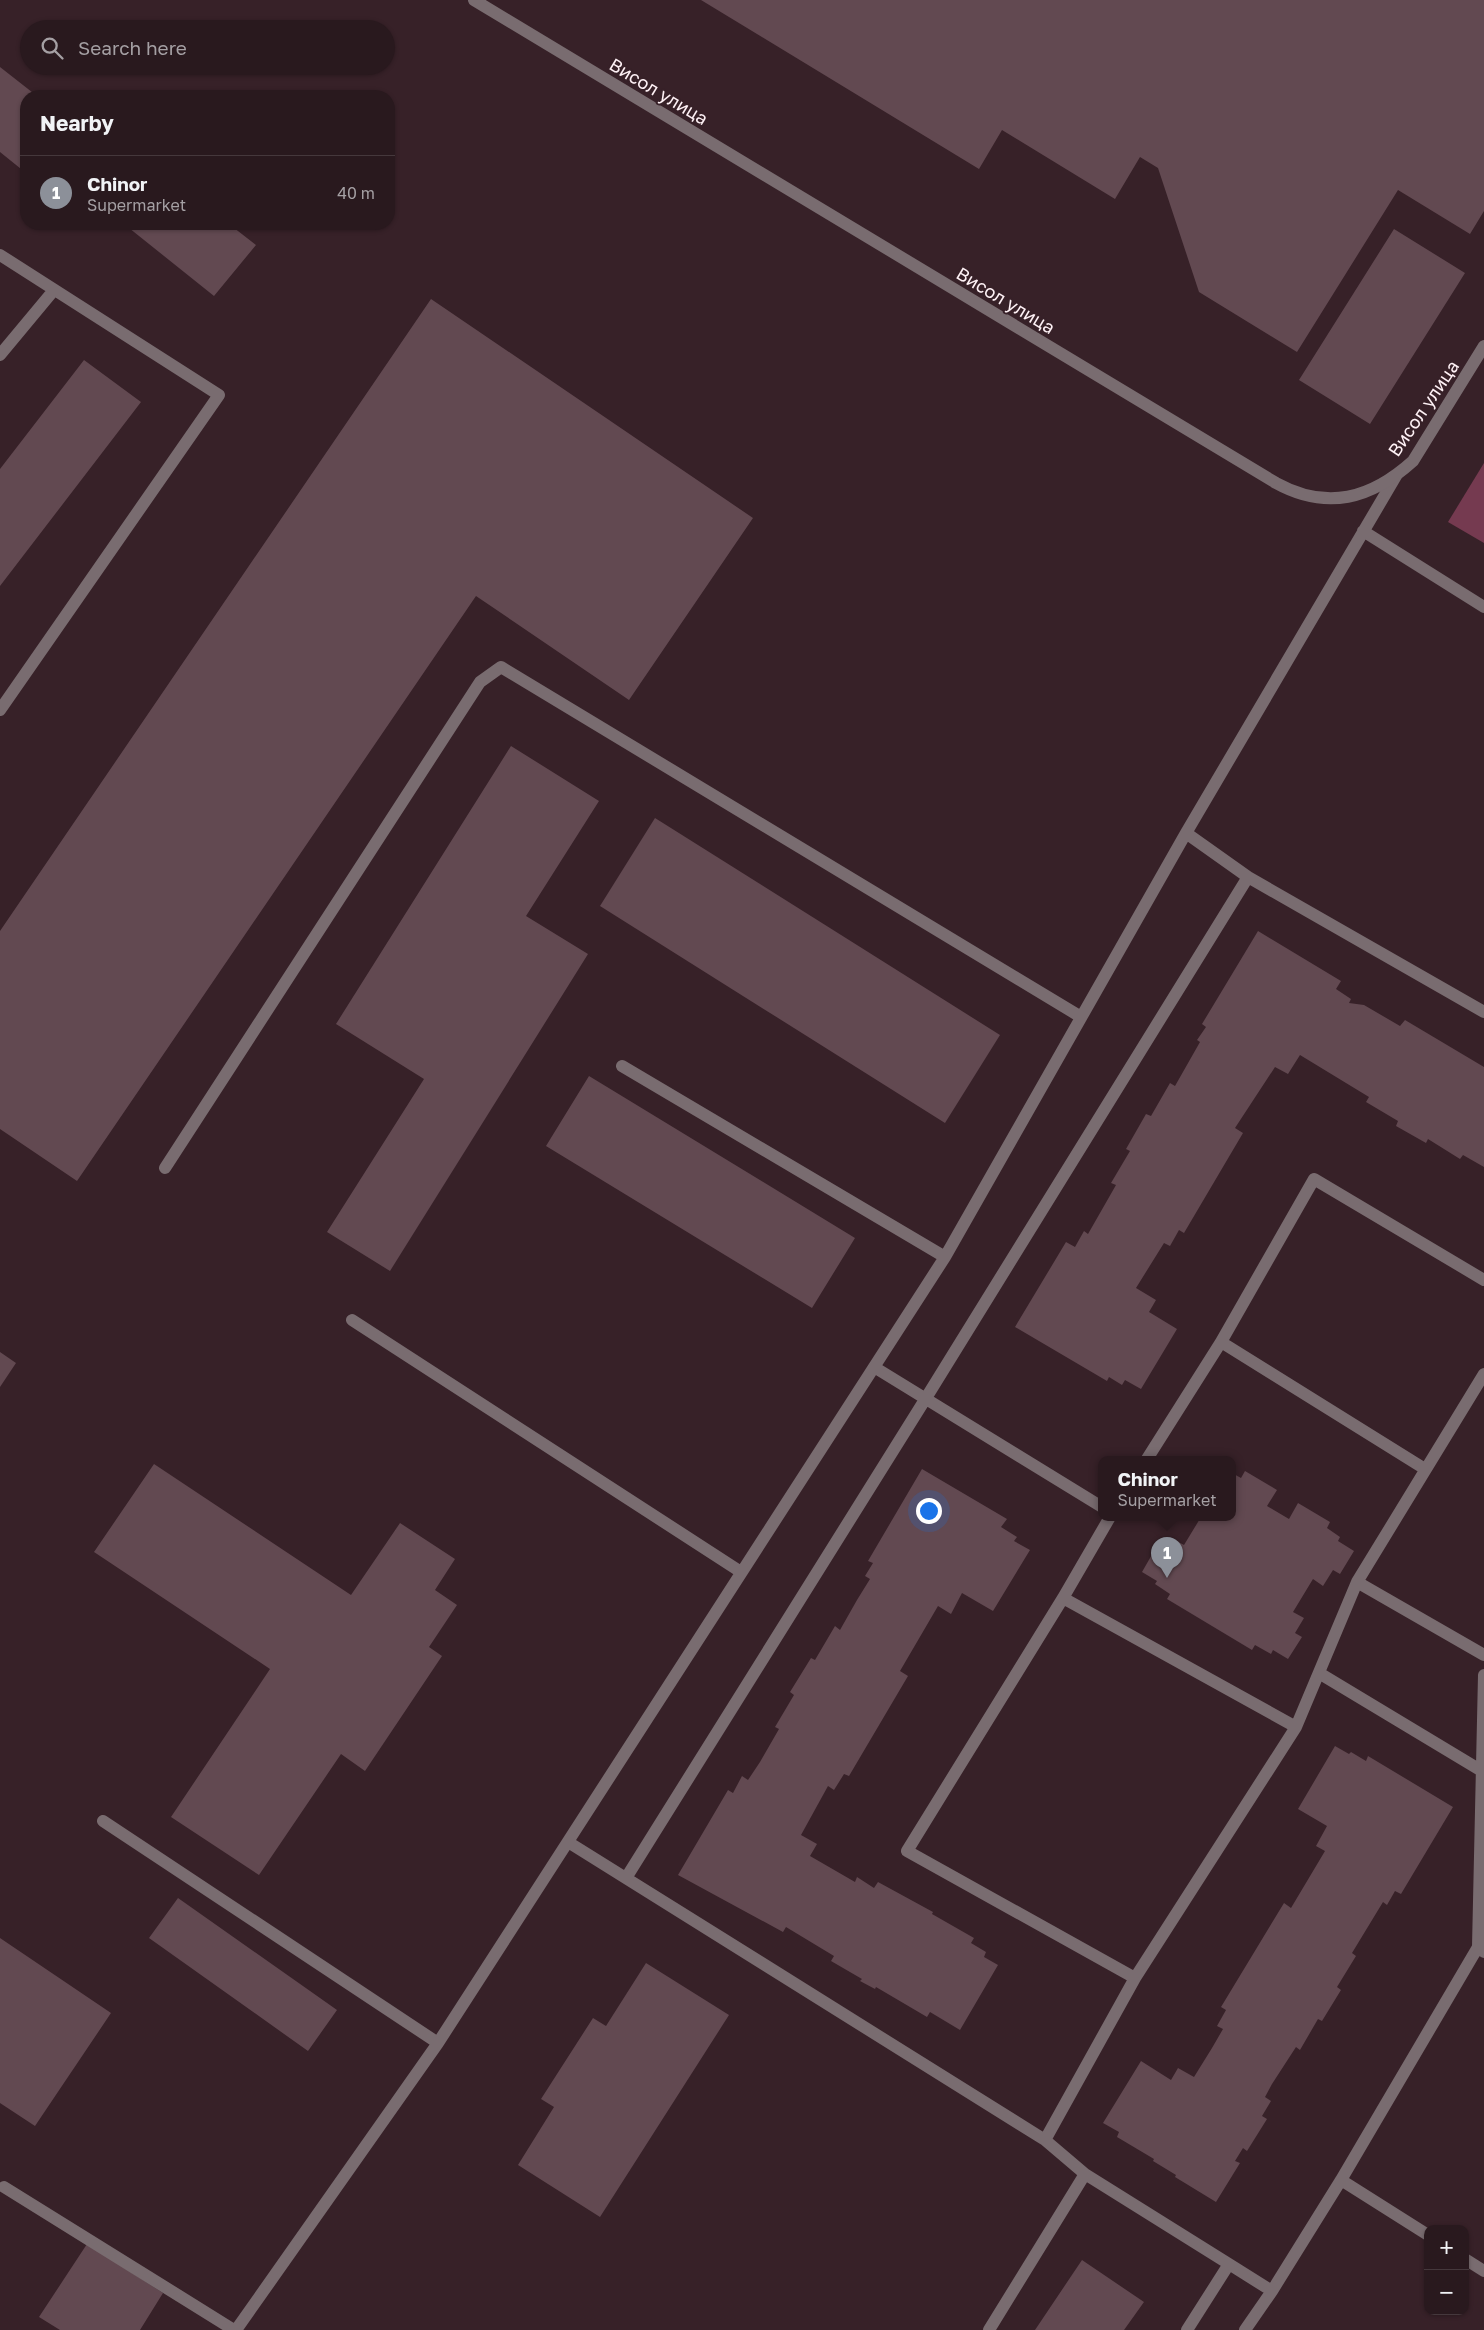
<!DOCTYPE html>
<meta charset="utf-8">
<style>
body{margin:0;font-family:"Golos Text",sans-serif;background:#312227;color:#f1f3f6}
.controls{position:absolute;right:15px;bottom:15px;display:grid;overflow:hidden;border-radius:10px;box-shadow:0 1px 4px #0004}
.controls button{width:45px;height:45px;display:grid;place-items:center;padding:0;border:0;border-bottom:1px solid #45383c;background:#29191e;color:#f1f3f6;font:25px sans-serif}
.you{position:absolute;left:928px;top:1510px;width:18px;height:18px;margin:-12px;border:4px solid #fff;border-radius:50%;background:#1a73e8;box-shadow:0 0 0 8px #1a73e833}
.badge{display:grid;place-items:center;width:32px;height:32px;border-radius:50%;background:#8c9099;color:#fff;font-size:16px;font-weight:700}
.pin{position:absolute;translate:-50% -41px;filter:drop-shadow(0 1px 2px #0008)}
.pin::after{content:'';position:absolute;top:26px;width:18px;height:15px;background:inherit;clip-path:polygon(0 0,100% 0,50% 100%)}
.popup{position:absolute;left:1098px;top:1456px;width:138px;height:65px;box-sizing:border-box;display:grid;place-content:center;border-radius:10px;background:#29191e;filter:drop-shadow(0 1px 4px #0005);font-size:16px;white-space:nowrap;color:#a5a0a4}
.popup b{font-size:19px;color:#f1f3f6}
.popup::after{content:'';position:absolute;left:50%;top:100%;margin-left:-10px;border:10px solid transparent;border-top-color:#29191e}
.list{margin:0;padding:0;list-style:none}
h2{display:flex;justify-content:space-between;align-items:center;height:65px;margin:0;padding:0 20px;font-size:21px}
h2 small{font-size:16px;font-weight:400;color:#a5a0a4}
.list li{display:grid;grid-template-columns:32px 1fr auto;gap:15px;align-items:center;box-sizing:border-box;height:75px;padding:0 20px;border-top:1px solid #45383c}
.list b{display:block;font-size:19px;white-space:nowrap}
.list p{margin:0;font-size:16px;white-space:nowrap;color:#a5a0a4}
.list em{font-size:16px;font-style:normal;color:#a5a0a4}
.icon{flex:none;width:28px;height:28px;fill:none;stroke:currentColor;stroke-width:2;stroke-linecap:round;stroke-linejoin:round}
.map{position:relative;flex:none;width:1484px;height:2330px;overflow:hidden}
.search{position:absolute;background:#29191e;box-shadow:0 1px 4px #0004;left:20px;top:20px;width:375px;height:55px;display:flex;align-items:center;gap:12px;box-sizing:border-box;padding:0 18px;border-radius:28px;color:#a5a0a4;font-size:19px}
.panel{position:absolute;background:#29191e;box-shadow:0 1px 4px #0004;left:20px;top:90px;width:375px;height:140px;border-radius:20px}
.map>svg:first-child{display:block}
</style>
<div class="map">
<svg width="1484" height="2330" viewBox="0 0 1484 2330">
<rect width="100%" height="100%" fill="#372128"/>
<path fill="#753a50" d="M1484,463v80l-36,-21z"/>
<path fill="#624951" d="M701,0h783v211l-14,23 -72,-44 -101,162 -98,-60 -41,-124 -18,-11 -25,42 -113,-69 -23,39z
M0,67l37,29h-11v77l-26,-21z
M124,224h105l27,21 -42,51z
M1394,229l71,44 -95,151 -71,-44z
M431,299l322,219 -124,182 -153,-104 -399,585 -77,-52v-198z
M84,360l57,42 -141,184v-117z
M511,746l88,55 -73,115 62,38 -198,317 -63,-39 97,-153 -88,-55z
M655,818l345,217 -55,88 -345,-217z
M1258,931l83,50 -5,8 15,10 -2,4 15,2 36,21 5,-6 79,47v100l-21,-12 -3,4 -32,-20 -2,4 -30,-17 2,-5 -32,-19 3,-5 -69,-42 -12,19 -13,-7 -40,61 8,5 -59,100 -5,-3 -9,16 -6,-3 -28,45 20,12 -7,12 28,17 -36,60 -16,-9 -3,5 -13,-8 -2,4 -92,-54 51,-85 9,5 9,-16 4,3 28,-49 -5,-2 19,-32 -4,-2 20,-35 5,2 19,-33 5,3 25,-44 -3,-2 9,-13 -4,-3z
M589,1076l266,162 -43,70 -266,-162z
M0,1352l16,11 -16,24z
M154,1464l197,131 49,-72 55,36 -20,31 22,15 -28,42 13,9 -77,115 -24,-17 -82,121 -88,-58 99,-148 -176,-117z
M922,1469l85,50 -6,8 16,10 -3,4 16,9 -37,61 -31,-18 -11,21 -13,-8 -38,65 8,5 -59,100 -5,-2 -10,16 -6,-4 -27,49 16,9 -7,12 45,26 2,-5 17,11 4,-6 55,30 -1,2 42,24 -3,5 15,9 -2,5 14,8 -38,65 -30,-18 -3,5 -51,-30 -1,2 -15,-8 2,-2 -31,-18 3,-5 -48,-29 -3,5 -105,-57 50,-85 5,3 9,-17 6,4 12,-18 19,-33 -4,-2 19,-32 -4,-3 21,-34 4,2 20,-34 5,4 17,-30 13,-21 -5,-3 8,-13 -5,-2z
M1245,1471l32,19 -10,16 22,13 9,-16 32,19 -3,6 13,9 -2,4 16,10 -14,23 -7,-4 -10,16 -10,-7 -20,33 11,6 -9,15 7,4 -14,22 -15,-9 -2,4 -16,-9 -3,5 -85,-51 3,-5 -15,-10 2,-3 -15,-9 12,-21 8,5 11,-17 11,6 17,-28h31v-44l9,5z
M1335,1746l14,8 2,-2 15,9 2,-5 85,51 -52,87 -6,-3 -8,14 -4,-3 -31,51 4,3 -19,31 4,3 -19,31 -4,-2 -18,31 -4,-3 -24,37 -7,13 6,4 -9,15 5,3 -20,32 -4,-3 -8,13 5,2 -24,39 -41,-25 1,-2 -23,-14 1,-2 -37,-22 2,-5 -16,-9 38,-62 30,19 7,-12 16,9 18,-29 11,-19 -6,-3 9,-16 -5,-3 63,-104 7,5 34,-57 -9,-5 11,-20 -29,-17z
M178,1898l159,112 -29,41 -159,-113z
M0,1938l111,75 -76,113 -35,-23z
M646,1963l83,52 -129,202 -82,-52 36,-58 -13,-8 52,-81 13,8z
M87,2244l76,49 -23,37h-80l-21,-13z
M1082,2260l62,42 -20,28h-89z"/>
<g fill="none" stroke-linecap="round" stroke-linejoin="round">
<path stroke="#796c70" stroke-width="12" d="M0,255l219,140 -219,315
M0,355l54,-65
M1363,531l121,76
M1186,833l62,44
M622,1066l323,191
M165,1168l315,-486 21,-15 580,350
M352,1320l389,252
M1221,1342l204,127
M874,1367l228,140
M1147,1459l74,-117 93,-163 170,101
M1110,1517l-47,81 -156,253 228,127
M1357,1582l127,73
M1063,1598l233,129
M1319,1673l163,98
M1484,1675l-6,272 6,5
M103,1821l335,222
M568,1842l477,298 40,34
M626,1878l300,-480 322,-521 236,135
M1045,2140l90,-162 161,-251 61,-145 127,-208
M1341,2180l87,55
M4,2187l230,143
M1465,2259l19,12
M1229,2264l43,27 -27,39
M1272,2291l69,-111 137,-233
M236,2330l202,-287 507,-786 241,-424 210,-357
M989,2330l96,-156 144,90 -42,66"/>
<path stroke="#796c70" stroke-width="12" d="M474,0l802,483c51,28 95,16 137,-22l71,-115"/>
</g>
<g text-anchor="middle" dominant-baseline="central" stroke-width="4" stroke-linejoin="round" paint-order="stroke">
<g font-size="18" fill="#fef1f5" stroke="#372128">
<text transform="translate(659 91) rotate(31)">Висол улица</text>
<text transform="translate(1006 300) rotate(31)">Висол улица</text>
<text transform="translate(1423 408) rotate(-56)">Висол улица</text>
</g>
</g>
</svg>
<div class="controls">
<button>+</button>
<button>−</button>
</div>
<div class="you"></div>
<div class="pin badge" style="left:1167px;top:1578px">1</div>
<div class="popup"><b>Chinor</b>Supermarket</div>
<div class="search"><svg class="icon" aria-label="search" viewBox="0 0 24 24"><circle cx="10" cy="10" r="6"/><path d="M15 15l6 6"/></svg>Search here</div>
<section class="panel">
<h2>Nearby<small></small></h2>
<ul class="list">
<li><span class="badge">1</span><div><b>Chinor</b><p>Supermarket</p></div><em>40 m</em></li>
</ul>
</section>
</div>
